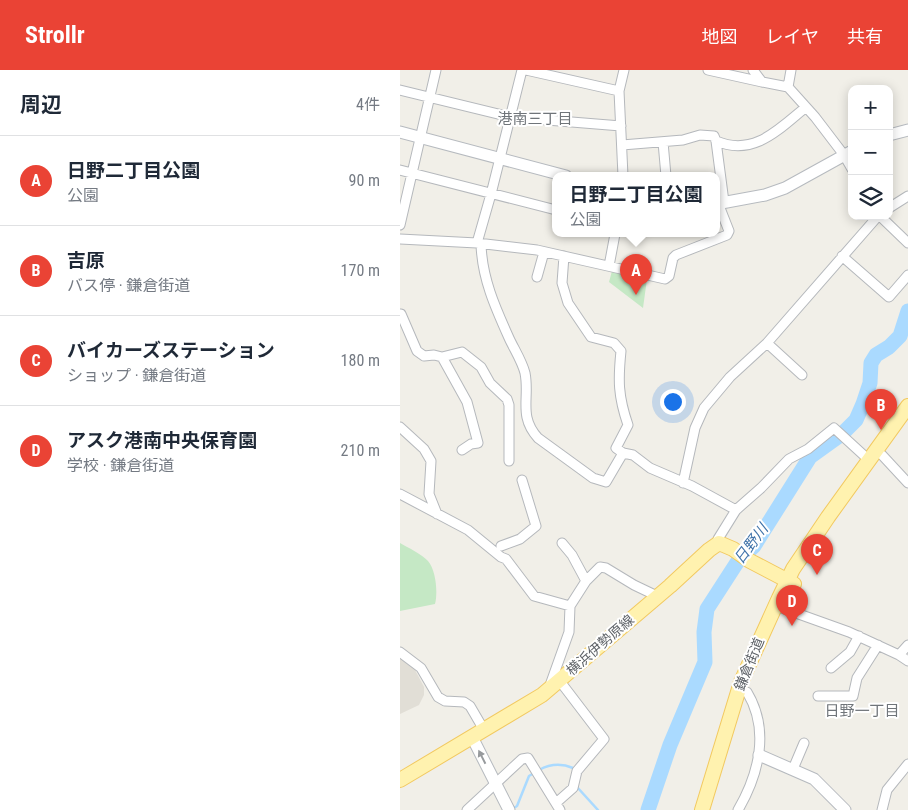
<!DOCTYPE html>
<html lang="ja">
<meta charset="utf-8">
<style>
body{margin:0;font-family:"Roboto Condensed","Noto Sans JP",sans-serif;background:#f2f2f3;color:#1f2937}
.controls{position:absolute;right:15px;top:15px;display:grid;overflow:hidden;border-radius:10px;box-shadow:0 2px 12px #0003}
.controls button{width:45px;height:45px;display:grid;place-items:center;padding:0;border:0;border-bottom:1px solid #e0e1e3;background:#fff;color:#1f2937;font:25px sans-serif}
.you{position:absolute;left:272px;top:331px;width:18px;height:18px;margin:-12px;border:4px solid #fff;border-radius:50%;background:#1a73e8;box-shadow:0 0 0 8px #1a73e833}
.badge{display:grid;place-items:center;width:32px;height:32px;border-radius:50%;background:#ea4335;color:#fff;font-size:16px;font-weight:700}
.pin{position:absolute;translate:-50% -41px;filter:drop-shadow(0 1px 2px #0008)}
.pin::after{content:'';position:absolute;top:26px;width:18px;height:15px;background:inherit;clip-path:polygon(0 0,100% 0,50% 100%)}
.popup{position:absolute;left:152px;top:102px;width:168px;height:65px;box-sizing:border-box;display:grid;place-content:center;border-radius:10px;background:#fff;filter:drop-shadow(0 1px 4px #0005);font-size:16px;white-space:nowrap;color:#747a83}
.popup b{font-size:19px;color:#1f2937}
.popup::after{content:'';position:absolute;left:50%;top:100%;margin-left:-10px;border:10px solid transparent;border-top-color:#fff}
.list{margin:0;padding:0;list-style:none}
h2{display:flex;justify-content:space-between;align-items:center;height:65px;margin:0;padding:0 20px;font-size:21px}
h2 small{font-size:16px;font-weight:400;color:#747a83}
.list li{display:grid;grid-template-columns:32px 1fr auto;gap:15px;align-items:center;box-sizing:border-box;height:90px;padding:0 20px;border-top:1px solid #e0e1e3}
.list b{display:block;font-size:19px;white-space:nowrap}
.list p{margin:0;font-size:16px;white-space:nowrap;color:#747a83}
.list em{font-size:16px;font-style:normal;color:#747a83}
.icon{flex:none;width:28px;height:28px;fill:none;stroke:currentColor;stroke-width:2;stroke-linecap:round;stroke-linejoin:round}
.map{position:relative;flex:none;width:508px;height:740px;overflow:hidden}
header{display:flex;align-items:center;gap:30px;box-sizing:border-box;height:70px;padding:0 25px;background:#ea4335;color:#fff}
header strong{font-size:24px}
nav{display:flex;gap:28px;margin-inline-start:auto;font-size:18px}
main{display:flex}
aside{flex:1;background:#fff}
.map>svg:first-child{display:block}
</style>
<header>
<strong>Strollr</strong>
<nav><a>地図</a><a>レイヤ</a><a>共有</a></nav>
</header>
<main>
<aside>
<h2>周辺<small>4件</small></h2>
<ul class="list">
<li><span class="badge">A</span><div><b>日野二丁目公園</b><p>公園</p></div><em>90 m</em></li>
<li><span class="badge">B</span><div><b>吉原</b><p>バス停 · 鎌倉街道</p></div><em>170 m</em></li>
<li><span class="badge">C</span><div><b>バイカーズステーション</b><p>ショップ · 鎌倉街道</p></div><em>180 m</em></li>
<li><span class="badge">D</span><div><b>アスク港南中央保育園</b><p>学校 · 鎌倉街道</p></div><em>210 m</em></li>
</ul>
</aside>
<div class="map">
<svg width="508" height="740" viewBox="0 0 508 740">
<rect width="100%" height="100%" fill="#f1efe8"/>
<path fill="#e1ded6" d="M0,587l14,11 10,19v8l-5,10 -19,9z"/>
<path fill="#c5e8c5" d="M212,201l35,8 -4,29 -34,-26z
M0,473c7,4 23,12 28,18 8,9 10,32 7,43l-35,7z"/>
<g fill="none" stroke-linecap="round" stroke-linejoin="round">
<path stroke="#aadaff" stroke-width="2.5" d="M139,700c11,-6 22,-7 34,-2l1,3
M177,717l21,23
M112,739l5,-3 12,-30 5,-3"/>
<path stroke="#aadaff" stroke-width="15" d="M248,740l22,-65 35,-83 -1,-30 3,-23 31,-48 16,-15 56,-89 32,-23 14,-14 7,-16 7,-21 1,-20 5,-8 13,-8 11,-11 8,-25"/>
<g stroke="#b5b8bc" stroke-width="11">
<path id="street" d="M126,0l93,21
M308,0l54,12
M353,0l9,12 26,5 27,30 29,38 8,14
M388,17l3,-17
M0,20l110,27 111,9
M316,71c38,16 63,-12 90,-34
M263,72l3,34
M222,75l61,-5 17,-5 14,1 2,5 8,61
M0,100l156,40
M223,106l-4,-85 5,-21
M489,138l19,-12
M480,146l28,27
M0,155l36,-155
M0,169l77,4 60,7 128,29 4,-3 4,-18 3,-3 51,-20 2,-4 -11,-28
M77,173l14,-49 31,-124
M81,174c1,34 14,63 28,94 5,11 13,23 16,35 5,25 -7,43 13,65l55,40 13,4 17,-29
M164,186l-2,27 6,20 23,34 23,6 7,8c-3,29 -3,45 7,74l-12,23 7,5 10,2 17,13 42,18 44,24
M442,186l47,41 19,-22
M209,196l6,-32
M137,207l7,-25
M0,244h1l16,37 7,5 10,-1 8,2 20,-5 19,15 9,16 17,16 2,6v56
M367,273l35,32
M42,287l25,45 11,41 -7,1 -9,6
M0,357l24,22 7,12 -2,33 8,20
M482,385l26,28
M283,413l12,-55 9,-20 26,-31 37,-34 111,-127
M0,424l68,36 33,27 5,2 28,37 36,10
M162,473l10,12 14,26
M319,473l-1,-4 18,-29 25,-22 28,-29 19,-10 26,-21 36,33
M101,476l19,-7 16,-13 -14,-46
M382,538l67,24 50,23 9,6
M0,582l21,16 17,29 7,4 19,1 6,4 14,24
M499,585l9,-10
M431,598l19,-16 9,-16
M149,618l20,-56 1,-26 16,-25 14,-14 6,1 28,17 23,11
M418,626h35l4,-18 21,-33
M393,699l11,-26
M156,733l17,-15 4,-17 27,-32 -45,-59
M67,740l55,-51 6,-1 32,52
M338,740c21,-36 32,-80 9,-118
M482,740l5,-20 21,-26"/>
</g>
<g stroke="#b6babf" stroke-width="13">
<path id="secondary" d="M0,62l166,44
M489,65l19,-5
M316,134l49,-9 20,-7 67,-37
M72,667l37,73
M359,685l55,24 31,31"/>
</g>
<g stroke="#f2c960" stroke-width="16">
<path id="primary" d="M0,710l142,-85 128,-109 39,-36 10,-7 14,6 17,12 44,23
M302,740l39,-128 38,-84 14,-29 35,-52 80,-111"/>
</g>
<use href="#street" stroke="#fff" stroke-width="9"/>
<use href="#secondary" stroke="#fff" stroke-width="11"/>
<use href="#primary" stroke="#fff2af" stroke-width="14"/>
</g>
<defs><path id="oneway-solid" d="M-6-.8H1V-3.2L6.5 0L1 3.2V.8H-6Z" transform="scale(1.25)"/></defs>
<use fill="#979a9d" href="#oneway-solid" transform="translate(82 687) rotate(-117)"/>
<g text-anchor="middle" dominant-baseline="central" stroke-width="4" stroke-linejoin="round" paint-order="stroke">
<g font-size="14" fill="#5f6368" stroke="#fff">
<text transform="translate(200 575) rotate(-41)">横浜伊勢原線</text>
<text transform="translate(349 594) rotate(-68)">鎌倉街道</text>
</g>
<g font-size="15" fill="#70757a" stroke="#fff">
<text x="135" y="49">港南三丁目</text>
<text x="462" y="641">日野一丁目</text>
</g>
<g font-size="15" font-style="italic" fill="#4174aa" stroke="#fff">
<text transform="translate(351 474) rotate(-53)">日野川</text>
</g>
</g>
</svg>
<div class="controls">
<button>+</button>
<button>−</button>
<button><svg class="icon" aria-label="layers" viewBox="0 0 24 24"><path d="M12 4l9 5-9 5-9-5zM3 14l9 5 9-5"/></svg></button>
</div>
<div class="you"></div>
<div class="pin badge" style="left:236px;top:225px">A</div>
<div class="popup"><b>日野二丁目公園</b>公園</div>
<div class="pin badge" style="left:481px;top:360px">B</div>
<div class="pin badge" style="left:417px;top:505px">C</div>
<div class="pin badge" style="left:392px;top:556px">D</div>
</div>
</main>
